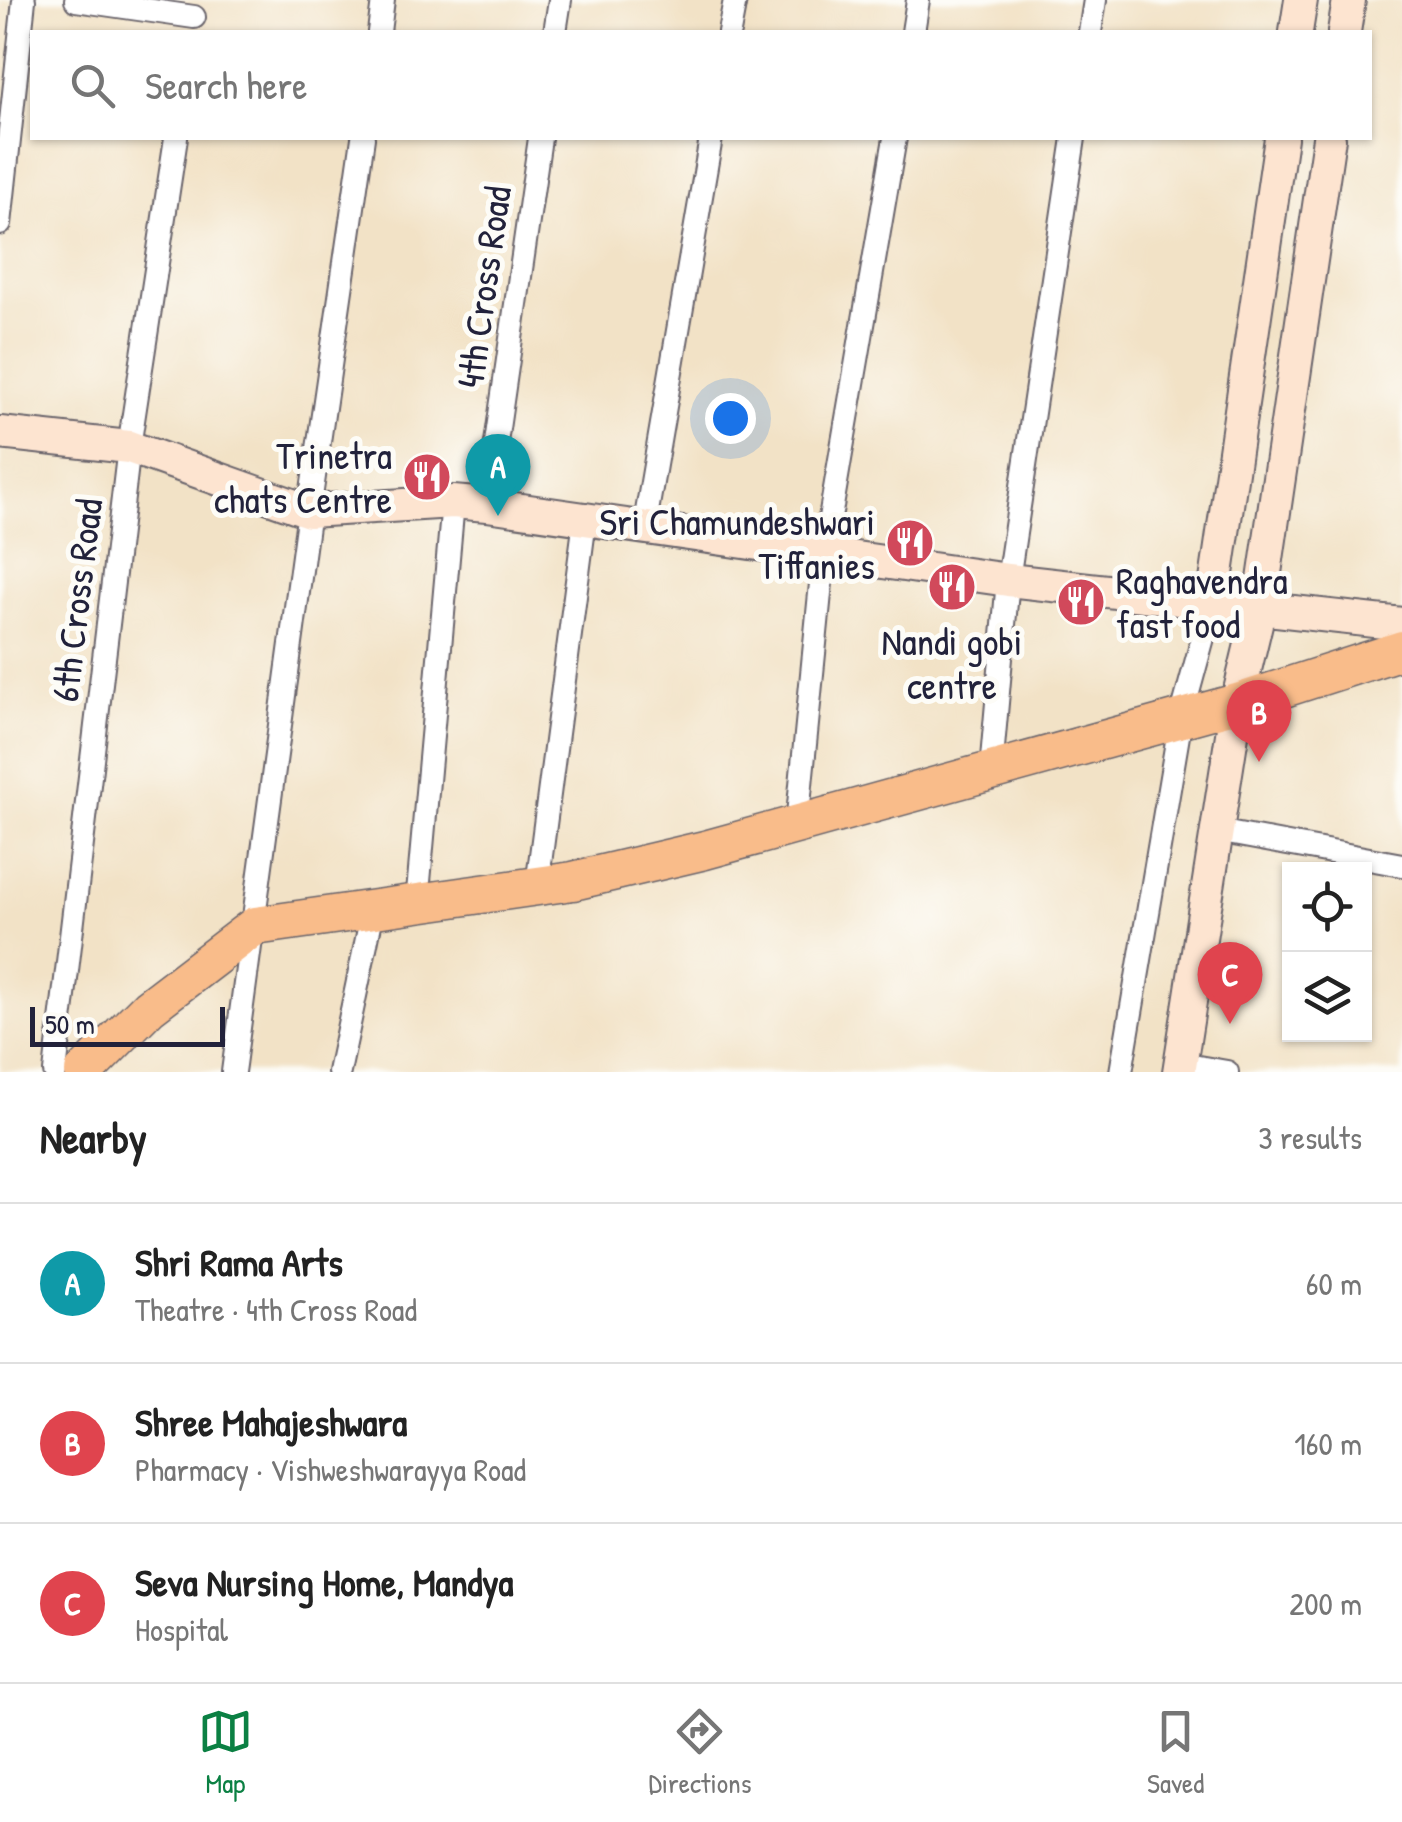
<!DOCTYPE html>
<meta charset="utf-8">
<style>
body{margin:0;font-family:"Patrick Hand",sans-serif;background:#f2f2f2;color:#222}
.controls{position:absolute;right:30px;bottom:30px;display:grid;overflow:hidden;border-radius:0px;box-shadow:0 2px 8px #0004}
.controls button{width:90px;height:90px;display:grid;place-items:center;padding:0;border:0;border-bottom:2px solid #e0e0e0;background:#fff;color:#222;font:50px sans-serif}
.scale{position:absolute;left:30px;bottom:25px;width:195px;box-sizing:border-box;padding-left:10px;border:5px solid #22223b;border-top:0;font-size:28px;line-height:35px;white-space:nowrap;color:#22223b;-webkit-text-stroke:8px #fdfcf7;paint-order:stroke}
.you{position:absolute;left:730px;top:418px;width:35px;height:35px;margin:-25px;border:8px solid #fff;border-radius:50%;background:#1a73e8;box-shadow:0 0 0 15px #1a73e833}
.badge{display:grid;place-items:center;width:65px;height:65px;border-radius:50%;background:#0b8043;color:#fff;font-size:32px;font-weight:700}
.pin{position:absolute;translate:-50% -82px;filter:drop-shadow(0 2px 5px #0008)}
.pin::after{content:'';position:absolute;top:52px;width:35px;height:30px;background:inherit;clip-path:polygon(0 0,100% 0,50% 100%)}
.list{margin:0;padding:0;list-style:none}
h2{display:flex;justify-content:space-between;align-items:center;height:130px;margin:0;padding:0 40px;font-size:42px}
h2 small{font-size:32px;font-weight:400;color:#767676}
.list li{display:grid;grid-template-columns:65px 1fr auto;gap:30px;align-items:center;box-sizing:border-box;height:160px;padding:0 40px;border-top:2px solid #e0e0e0}
.list b{display:block;font-size:38px;white-space:nowrap}
.list p{margin:0;font-size:32px;white-space:nowrap;color:#767676}
.list em{font-size:32px;font-style:normal;color:#767676}
.icon{flex:none;width:55px;height:55px;fill:none;stroke:currentColor;stroke-width:2;stroke-linecap:round;stroke-linejoin:round}
.map{position:relative;flex:none;width:1402px;height:1072px;overflow:hidden}
.search{position:absolute;background:#fff;box-shadow:0 2px 8px #0004;left:30px;right:30px;top:30px;height:110px;display:flex;align-items:center;gap:25px;box-sizing:border-box;padding:0 35px;border-radius:0px;color:#767676;font-size:38px}
.sheet{height:610px;background:#fff}
nav{display:flex;justify-content:space-around;align-items:center;box-sizing:border-box;height:140px;border-top:2px solid #e0e0e0;background:#fff;font-size:28px;color:#767676}
nav a{display:grid;justify-items:center;gap:5px}
nav .on{color:#0b8043}
.map>svg:first-child{display:block}
</style>
<div class="map">
<svg width="1402" height="1072" viewBox="0 0 1402 1072">
<rect width="100%" height="100%" fill="#fdfcf7"/>
<filter id="ink" filterUnits="userSpaceOnUse"><feTurbulence type="fractalNoise" baseFrequency=".01" numOctaves="2"/><feDisplacementMap in="SourceGraphic" scale="20" xChannelSelector="R" yChannelSelector="G"/><feConvolveMatrix kernelMatrix="1 2 1 2 8 2 1 2 1" color-interpolation-filters="sRGB"/></filter>
<filter id="wash" filterUnits="userSpaceOnUse"><feTurbulence type="fractalNoise" baseFrequency=".0048" numOctaves="4" result="noise"/><feDisplacementMap in="SourceGraphic" scale="40" xChannelSelector="R" yChannelSelector="G"/><feGaussianBlur stdDeviation="2.25" result="paint"/><feColorMatrix in="noise" values="0 0 0 0 0 0 0 0 0 0 0 0 0 0 0 0 0 1.4 0 .05"/><feComposite in="paint" operator="in"/></filter>
<g filter="url(#wash)">
<rect width="100%" height="100%" fill="#f2e2c6"/>
</g>
<g filter="url(#ink)">
<g fill="none" stroke-linecap="round" stroke-linejoin="round">
<g stroke="#6b656c" stroke-width="26">
<path id="street" d="M76,0l118,17
M379,32l4,-32
M555,32l5,-32
M729,32l6,-32
M913,32l5,-32
M1090,32l5,-32
M0,224l24,-224
M487,505l53,-367
M644,529l67,-391
M991,770l17,-190 66,-442
M797,825l27,-272 71,-415
M1217,831l185,34
M537,886l48,-366
M417,904l36,-402
M1181,1064l46,8
M55,1072l74,-625 47,-309
M233,1072l76,-561 54,-373
M339,1072l34,-162
M1121,1072l60,-354 32,-117"/>
</g>
<g stroke="#6b656c" stroke-width="36">
<path id="secondary" d="M1296,32l5,-32
M1344,32l5,-32
M0,433l129,14 180,64 144,-9 34,3 521,75 394,44
M1213,601l68,-463
M1179,1072l58,-369 23,-96 69,-469"/>
</g>
<g stroke="#6b656c" stroke-width="41">
<path id="primary" d="M84,1072l65,-65 106,-81 318,-45 132,-31 532,-147 165,-53"/>
</g>
<use href="#street" stroke="#fff" stroke-width="22"/>
<use href="#secondary" stroke="#fde4d0" stroke-width="32"/>
<use href="#primary" stroke="#f9bc8a" stroke-width="38"/>
</g>
</g>
<defs>
<g id="restaurant-disc" transform="scale(2.5)"><circle r="9.5" fill="#d1495b" stroke="#fdfcf7"/><path d="M-5-6h1v4h1v-4h1v4h1v-4h1v5L-1.5 .5V6h-2V.5L-5-1ZM5-6V6H3V1.5H1.5Q1.5-4 5-6Z" fill="#fff"/></g>
</defs>
<g fill-rule="evenodd">
<use href="#restaurant-disc" x="427" y="477"/>
<use href="#restaurant-disc" x="910" y="543"/>
<use href="#restaurant-disc" x="952" y="587"/>
<use href="#restaurant-disc" x="1081" y="602"/>
</g>
<g text-anchor="middle" dominant-baseline="central" stroke-width="10" stroke-linejoin="round" paint-order="stroke">
<g font-size="38" fill="#22223b" stroke="#fdfcf7">
<text transform="translate(483 287) rotate(-82)">4th Cross Road</text>
<text transform="translate(76 600) rotate(-83)">6th Cross Road</text>
</g>
<g font-size="38" fill="#22223b" stroke="#fdfcf7" text-anchor="end">
<text x="392" y="455">Trinetra<tspan x="392" dy="44">chats Centre</tspan></text>
<text x="875" y="521">Sri Chamundeshwari<tspan x="875" dy="44">Tiffanies</tspan></text>
<text x="1116" y="580" text-anchor="start">Raghavendra<tspan x="1116" dy="44">fast food</tspan></text>
<text x="952" y="641" text-anchor="middle">Nandi gobi<tspan x="952" dy="44">centre</tspan></text>
</g>
</g>
</svg>
<div class="controls">
<button><svg class="icon" aria-label="locate" viewBox="0 0 24 24"><circle cx="12" cy="12" r="6"/><path d="M12 2v4M12 18v4M2 12h4M18 12h4"/></svg></button>
<button><svg class="icon" aria-label="layers" viewBox="0 0 24 24"><path d="M12 4l9 5-9 5-9-5zM3 14l9 5 9-5"/></svg></button>
</div>
<div class="scale">50 m</div>
<div class="you"></div>
<div class="pin badge" style="left:498px;top:516px;background:#0f9aa8">A</div>
<div class="pin badge" style="left:1259px;top:762px;background:#e0444e">B</div>
<div class="pin badge" style="left:1230px;top:1024px;background:#e0444e">C</div>
<div class="search"><svg class="icon" aria-label="search" viewBox="0 0 24 24"><circle cx="10" cy="10" r="6"/><path d="M15 15l6 6"/></svg>Search here</div>
</div>
<section class="sheet">
<h2>Nearby<small>3 results</small></h2>
<ul class="list">
<li><span class="badge" style="background:#0f9aa8">A</span><div><b>Shri Rama Arts</b><p>Theatre · 4th Cross Road</p></div><em>60 m</em></li>
<li><span class="badge" style="background:#e0444e">B</span><div><b>Shree Mahajeshwara</b><p>Pharmacy · Vishweshwarayya Road</p></div><em>160 m</em></li>
<li><span class="badge" style="background:#e0444e">C</span><div><b>Seva Nursing Home, Mandya</b><p>Hospital</p></div><em>200 m</em></li>
</ul>
</section>
<nav>
<a class="on"><svg class="icon" aria-label="map" viewBox="0 0 24 24"><path d="M3 6l6-2 6 2 6-2v14l-6 2-6-2-6 2zM9 4v14M15 6v14"/></svg>Map</a>
<a><svg class="icon" aria-label="directions" viewBox="0 0 24 24"><path d="M12 3l9 9-9 9-9-9zM9 14v-3h6M13 9l2 2-2 2"/></svg>Directions</a>
<a><svg class="icon" aria-label="saved" viewBox="0 0 24 24"><path d="M7 4h10v16l-5-4-5 4z"/></svg>Saved</a>
</nav>
